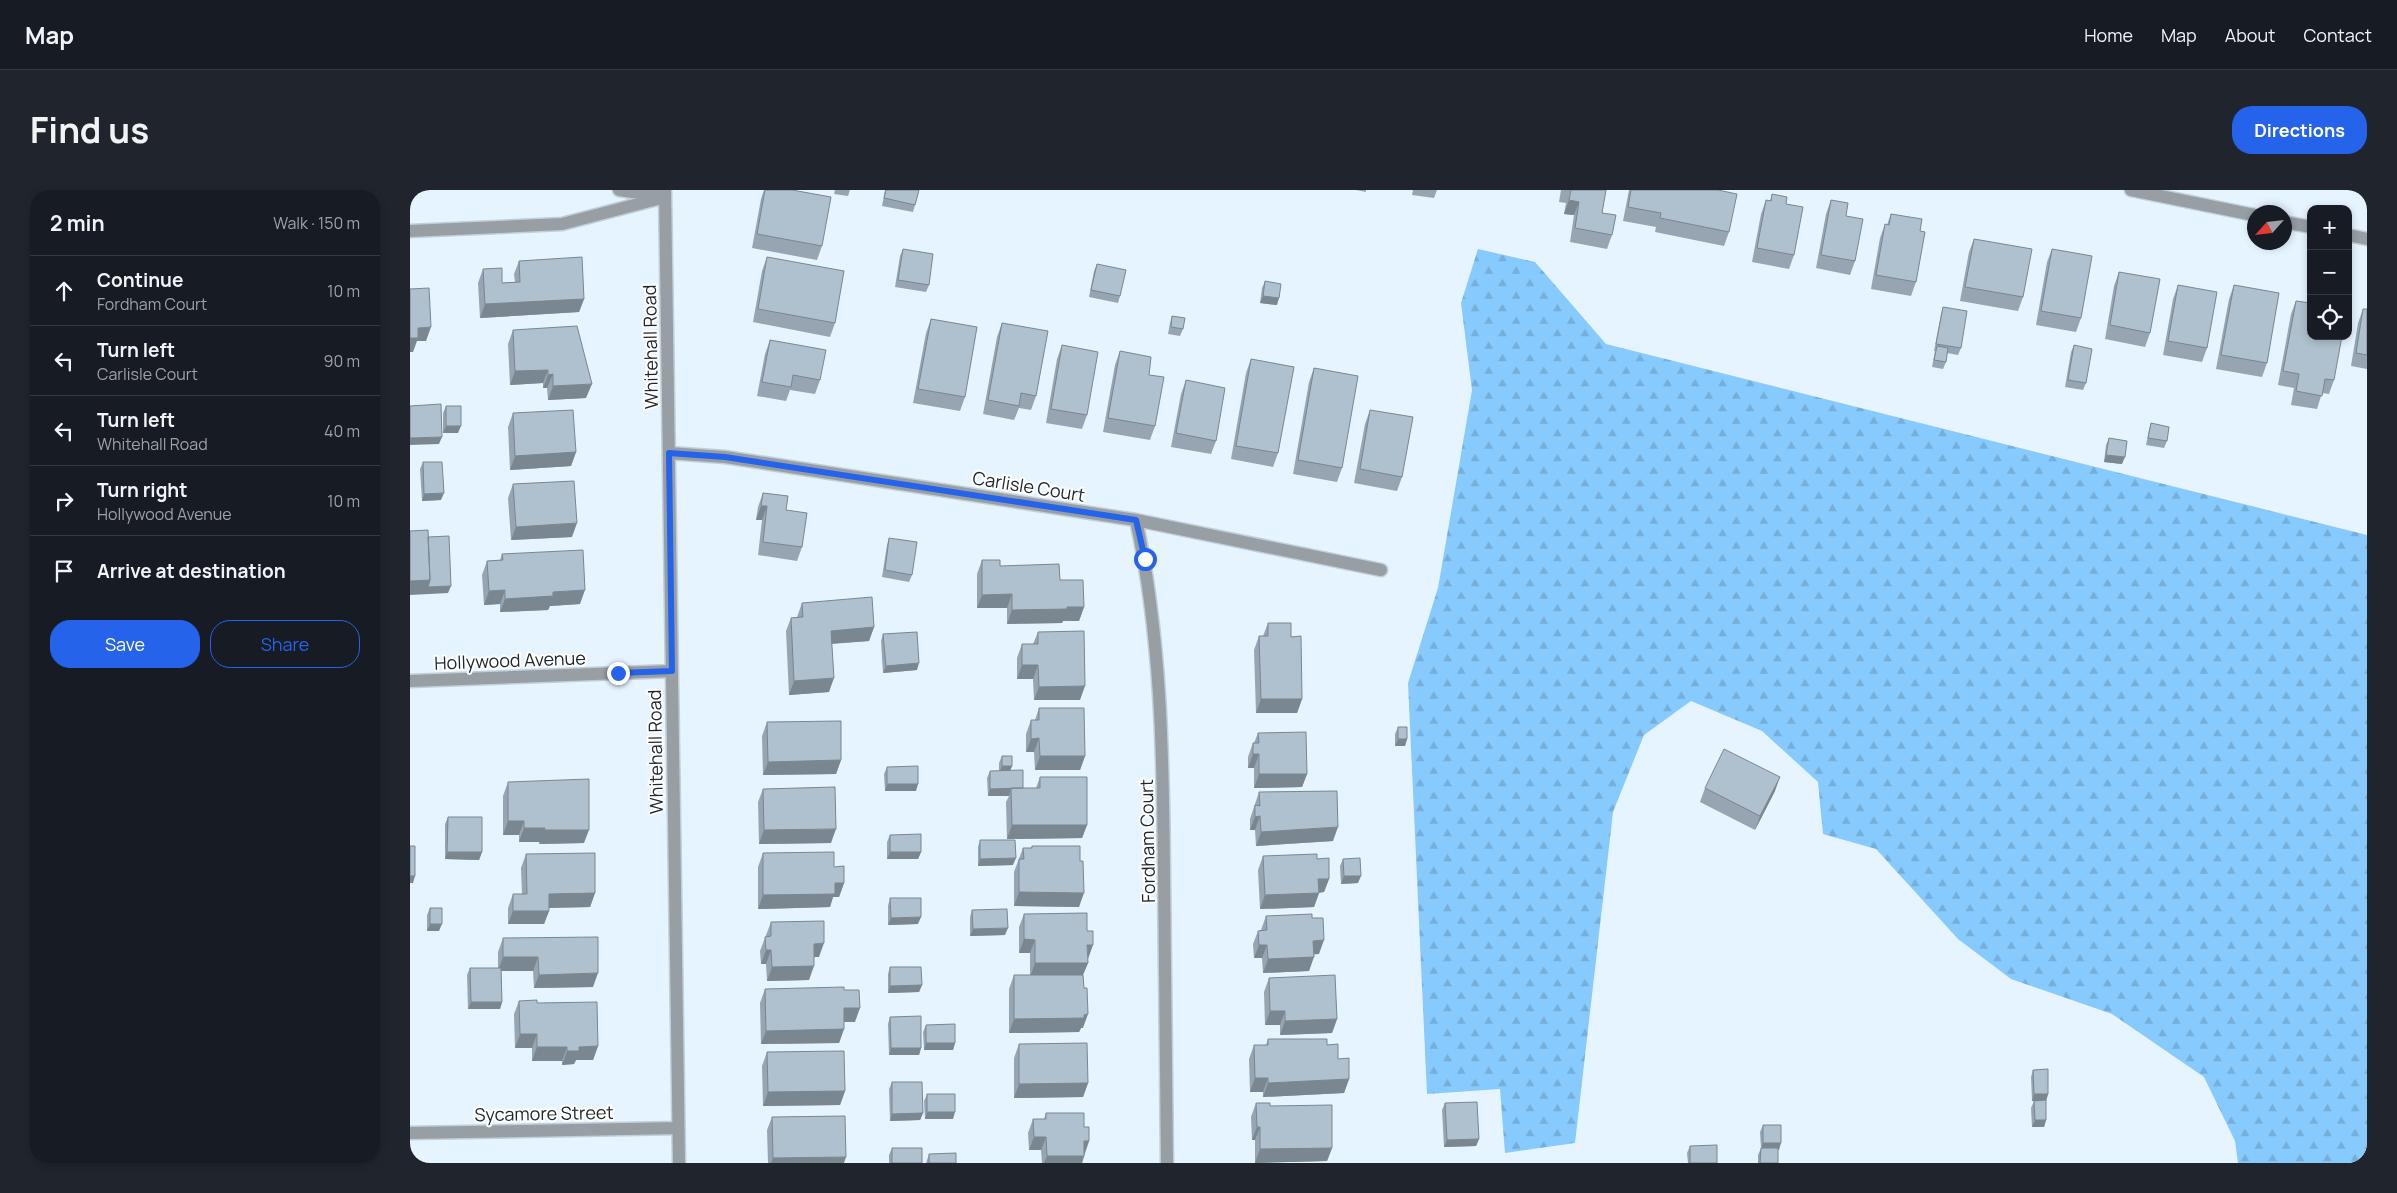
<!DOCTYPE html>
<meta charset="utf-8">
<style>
body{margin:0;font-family:Manrope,sans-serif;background:#20242c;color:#f1f3f6}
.controls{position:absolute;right:15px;top:15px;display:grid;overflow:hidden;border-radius:10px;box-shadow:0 2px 8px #0003}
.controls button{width:45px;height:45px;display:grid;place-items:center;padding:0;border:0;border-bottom:1px solid #363941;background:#171b24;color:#f1f3f6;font:25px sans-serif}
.compass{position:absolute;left:1837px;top:15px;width:45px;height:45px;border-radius:50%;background:#171b24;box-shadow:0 2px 8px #0003;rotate:243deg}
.stop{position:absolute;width:15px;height:15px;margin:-11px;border:4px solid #2563eb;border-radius:50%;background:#fff}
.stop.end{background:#2563eb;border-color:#fff;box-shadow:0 1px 5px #0008}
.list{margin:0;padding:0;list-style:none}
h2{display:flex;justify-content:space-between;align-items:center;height:65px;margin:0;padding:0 20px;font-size:21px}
h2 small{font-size:16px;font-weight:400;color:#9ea1a6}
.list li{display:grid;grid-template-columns:32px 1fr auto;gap:15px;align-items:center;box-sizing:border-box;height:70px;padding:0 20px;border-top:1px solid #363941}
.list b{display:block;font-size:19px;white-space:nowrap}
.list p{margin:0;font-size:16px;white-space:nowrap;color:#9ea1a6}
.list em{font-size:16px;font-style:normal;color:#9ea1a6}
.actions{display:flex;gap:10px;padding:15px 20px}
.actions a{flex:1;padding:11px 0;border:1px solid #2563eb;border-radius:20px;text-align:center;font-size:18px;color:#2563eb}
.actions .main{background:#2563eb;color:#fff}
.icon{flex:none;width:28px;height:28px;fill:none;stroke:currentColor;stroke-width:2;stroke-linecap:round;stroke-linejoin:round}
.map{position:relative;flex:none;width:1957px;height:973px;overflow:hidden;border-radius:20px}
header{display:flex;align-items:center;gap:30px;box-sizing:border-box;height:70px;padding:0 25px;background:#171b24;border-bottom:1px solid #363941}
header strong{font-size:24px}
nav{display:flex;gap:28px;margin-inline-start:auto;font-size:18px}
.intro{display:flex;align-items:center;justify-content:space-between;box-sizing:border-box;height:120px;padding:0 30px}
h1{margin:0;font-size:35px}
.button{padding:12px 22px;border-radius:20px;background:#2563eb;color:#fff;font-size:18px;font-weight:700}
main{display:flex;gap:30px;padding:0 30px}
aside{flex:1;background:#171b24;border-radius:20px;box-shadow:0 2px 8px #0003}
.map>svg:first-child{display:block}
</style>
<header>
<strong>Map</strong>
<nav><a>Home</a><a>Map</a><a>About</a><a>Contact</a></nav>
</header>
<div class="intro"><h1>Find us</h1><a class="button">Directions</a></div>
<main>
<aside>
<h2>2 min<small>Walk · 150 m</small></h2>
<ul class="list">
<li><svg class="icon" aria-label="ahead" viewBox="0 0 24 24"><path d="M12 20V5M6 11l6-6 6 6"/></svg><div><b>Continue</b><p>Fordham Court</p></div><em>10 m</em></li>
<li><svg class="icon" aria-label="left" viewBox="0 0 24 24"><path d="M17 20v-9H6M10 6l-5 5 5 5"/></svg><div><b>Turn left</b><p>Carlisle Court</p></div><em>90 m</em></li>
<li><svg class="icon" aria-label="left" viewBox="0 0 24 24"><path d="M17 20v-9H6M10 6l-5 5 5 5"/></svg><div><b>Turn left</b><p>Whitehall Road</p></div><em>40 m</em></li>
<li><svg class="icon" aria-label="right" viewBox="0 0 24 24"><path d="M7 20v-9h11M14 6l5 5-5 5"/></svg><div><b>Turn right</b><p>Hollywood Avenue</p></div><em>10 m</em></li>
<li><svg class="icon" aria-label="arrive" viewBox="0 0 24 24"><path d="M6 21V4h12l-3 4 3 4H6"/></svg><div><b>Arrive at destination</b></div></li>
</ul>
<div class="actions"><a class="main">Save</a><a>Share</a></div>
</aside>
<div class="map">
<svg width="1957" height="973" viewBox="0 0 1957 973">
<defs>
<pattern id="forest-firs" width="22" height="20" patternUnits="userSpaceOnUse" patternTransform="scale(1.25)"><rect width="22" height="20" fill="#87cafd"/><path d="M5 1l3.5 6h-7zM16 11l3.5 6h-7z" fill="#74aed9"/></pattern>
</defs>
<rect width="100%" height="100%" fill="#e6f4ff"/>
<path fill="url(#forest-firs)" d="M1068,59l57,13 71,82 761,191v628h-129l-3,-22 -31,-64 -92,-63 -101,-35 -53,-40 -82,-90 -53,-15 -5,-52 -56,-51 -71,-30 -47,34 -31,77 -38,331 -70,10 -5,-64 -73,5 -19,-411 30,-95 34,-198 -11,-87z"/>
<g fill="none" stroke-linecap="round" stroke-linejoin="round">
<g stroke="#c2cfd9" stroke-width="15">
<path id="minor" d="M209,0l41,6
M255,0l14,973
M1721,0l123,25
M1874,32l27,5
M0,41l152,-7 103,-27
M1938,45l19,4
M259,263l56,4 411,63 245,50
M726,330c25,115 27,233 28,351 1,97 2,195 3,292
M0,491l262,-10
M0,943l268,-5"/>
</g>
<use href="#minor" stroke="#979ea4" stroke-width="12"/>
</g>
<path fill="#96a5b1" d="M354,0h28l30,56 -5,14 -65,-12 9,-49z
M425,0h15l-2,6 -14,-2z
M475,0h34l-4,15 -2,7 -31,-6z
M946,0h10v2z
M1003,0h24l-3,8 -22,-3z
M1151,0h45l-4,23 10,22 -5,14 -37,-7 4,-27 -10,-1 2,-11 -7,-1z
M1219,0h89l11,42 -5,14 -69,-14 1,-5 -33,-6z
M1362,4l14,10 8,51 -5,14 -37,-7 9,-48 5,-14 4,1z
M1421,10l15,16 9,45 -5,14 -34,-7 10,-54z
M1481,24l29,17 -4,51 -5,14 -40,-7 9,-51 5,-14 2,1z
M1564,49l49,58 -5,14 -58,-10 9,-49z
M493,59l26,36 -3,7 -31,-5 5,-31z
M1642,59l29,69 -5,14 -40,-7 11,-63z
M357,67l68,66 -5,14 -77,-15 9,-51z
M109,71l65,38 -5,13 -99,6 -2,-35 5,-14 19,14 13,-1 -1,-8z
M687,74l23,32 -2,7 -29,-6 5,-26z
M1709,82l31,61 -5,14 -40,-8 9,-53z
M855,91l12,24 -17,-2 2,-15z
M1768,95l29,63 -5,14 -39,-7 10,-56z
M1824,95l33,78 -5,14 -46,-8 13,-70z
M1886,111l38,79 -5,14 -7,-1 -5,16 -26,-4 3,-17 -16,-3 13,-71z
M1533,117l18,41 -3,7 -11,-2 -1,9 -3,7 -11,-2 3,-16h-1l7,-37z
M1953,119h4v60l-16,-3 7,-43z
M762,126l11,13 -3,7 -12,-2 2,-11z
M521,129l34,78 -5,14 -47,-8 13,-70z
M592,133l34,73 -5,14 -12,-2 -5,12 -31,-6 14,-77z
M103,140l73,68 -38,2 -1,-12h-4v-5l-33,2 -2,-41z
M360,150l50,40 -5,14 -25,-4 -4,11 -29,-5 8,-42z
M652,155l25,70 -5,14 -36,-6 11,-64z
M1664,155l12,38 -3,7 -18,-3 6,-35z
M710,161l29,24 6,51 -5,14 -47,-8 12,-67z
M841,169l27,94 -5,14 -42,-8 15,-86z
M904,178l28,100 -5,14 -44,-8 16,-92z
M776,190l30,61 -5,13 -40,-7 10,-53z
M36,216l12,27h-15v-20z
M960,220l32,67 -5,14 -43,-8 11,-59z
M103,223l63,39 -5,14 -61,4 -2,-43z
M1741,233l16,18 -3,7 -18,-3 3,-15z
M1699,248l13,26 -18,-2 2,-17z
M13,272l18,38 -19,1 -2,-32z
M103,294l59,53 -61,3 -3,-42z
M353,303l39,54 -5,14 -39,-6 4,-35h-6l2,-13z
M479,348l23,37 -3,7 -27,-5 5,-32z
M92,364l78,50 -30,2 -2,4 -48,2v-8l-16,1 -2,-30 5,-14 13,-1z
M572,370l18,6 60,14 24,27 -5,14h-16l-1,2 -55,1v-16h-30v-34z
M392,413l72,24 -5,14 -37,3 -3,48 -40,3 -3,-64 5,-13 6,-1z
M858,433l23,14 11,62 -5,14h-41l-2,-63 5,-14h4z
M628,442l42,68h-46l-1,-21h-16v-21l5,-14h11z
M473,444l34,36 -34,3 -2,-32z
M629,518l46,48 -5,14h-45l-1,-18h-8v-18l5,-14h4z
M357,532l74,38 -5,14 -73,1 -1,-39z
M988,537l9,12 -2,7h-10v-12z
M848,543l49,41 -5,13 -48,1v-20h-6v-11l5,-14h1z
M592,566l10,10 -2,5 13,17h13l4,-11 47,48 -5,13 -75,1 -1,-37 3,-6h-21l-1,-18 3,-7h9v-8z
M477,577l29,24h-31l-1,-17z
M98,592l76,61 -45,1 1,-2h-21v-7h-16v-39z
M1295,598l70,3 -20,39 -55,-28z
M353,599l68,54 -72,1 -1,-42z
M849,602l74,49 -77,5 -1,-16h-5v-11z
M38,627l34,35 -3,8 -34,-1v-35z
M480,645l31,17 -3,7h-31v-17z
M570,650l33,25 -35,1v-19z
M622,656l47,61 -65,-1v-34l9,-24h8z
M353,663l71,14 10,16 -5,14h-6l-3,10 -72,2v-42z
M116,664l69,39 -5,14 -41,1v3l-5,13h-36v-16l5,-14h9l-1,-26z
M853,666l54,3 12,20 -5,13 -5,1 -5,14 -54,2 -2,-39z
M933,669l15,24 -17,1 -1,-18z
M480,708l28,26 -30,1v-19z
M20,718l9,23h-12v-16z
M562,720l33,25 -35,1v-19z
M614,724l63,45 1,4 -5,12v53h-2l-2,4 -70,1v-44l5,-14h16v-22h-11v-26z
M856,726l46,2 7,36h-5l-5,17 -46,2 -1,-15h-8l-1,-14 5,-13 3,-1z
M361,732l48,35h-5l-5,23 -42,1 -1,-17h-5l-1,-13z
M93,748l90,49 -59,1 -1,-17h-32l1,31 -2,7h-32l-1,-34 3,-7h28v-16z
M480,777l32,18 -3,7 -31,1v-19z
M859,788l68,41 -5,14 -52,2v-10h-15l-1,-33z
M355,799l79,1 11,32h-11v7l-5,14 -78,1 -1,-41z
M109,811l18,2 61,43 -5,14h-17l-2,4 -12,1v-4h-30v-13h-17l-1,-34z
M480,827l31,31 -2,7h-30l-1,-31z
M516,835l29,18 -2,7h-29l-1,-18z
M858,849l59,6 11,14 11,20 -5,14 -81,4v-5h-13l-1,-33 5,-14h12z
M609,854l69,39 -5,14 -69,1v-40z
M357,862l78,39 -5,14 -77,1 -1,-40z
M1623,880l15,24 -2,7v19l-2,7h-12l-1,-19 3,-7h-2l-1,-24z
M482,892l31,31 -3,7 -30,1 -1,-32z
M517,904l26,25h-28l-1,-18z
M846,913l14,3 62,42 -5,13 -72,2v-23h-3l-1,-23z
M1035,913l34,36 -3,7 -32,1 -2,-37z
M636,923l38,14 5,14 -7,22h-40l-1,-13h-12l-1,-17 5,-14h11z
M362,927l72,46h-76l-1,-33z
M1353,935l16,25h-1v13h-20v-8l3,-7 -1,-16z
M1280,956l27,17h-29l-1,-10z
M482,958l30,15h-33v-8z
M519,964l27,9h-30z"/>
<path fill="#7a8690" d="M1159,10l10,2 -5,13 -10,-1z
M853,106l16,2 -2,7 -17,-2z
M174,109l-5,13 -99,6 5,-14z
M21,137l-5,14h-9l-4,11h-3v-14l8,-10z
M138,180l-5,13 -33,2 5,-14z
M143,184l-6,14h-4l5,-13z
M182,194l-6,14 -38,2 5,-14z
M36,236h15l-3,7h-15z
M32,247l-3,7 -29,1v-7z
M166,262l-5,14 -61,4 5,-14z
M1696,265l19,2 -3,7 -18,-2z
M34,303l-3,7 -19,1 2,-7z
M351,316h6l-5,14h-6z
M167,333l-5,14 -61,3 5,-13z
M20,390l21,6 -3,7 -38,2v-14z
M95,400l-5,14 -16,1 5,-14z
M175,400l-5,14 -30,2 -2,4 -48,2 5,-13 48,-7z
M602,404l-5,14h-30l5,-13z
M657,417h17l-5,14h-16l-1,2 -55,1 5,-14z
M464,437l-5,14 -43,3 5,-13z
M509,473l-2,7 -34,3 3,-7z
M612,475h16l-5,14h-16z
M424,488l-5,14 -40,3 5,-14z
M675,496l-5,14h-46l5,-13z
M851,509h41l-5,14h-41z
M629,548l-5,14h-8l5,-13z
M988,549h9l-2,7h-10z
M843,564h6l-5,14h-6z
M630,566h45l-5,14h-45z
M431,570l-5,14 -73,1 5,-13z
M592,576h10l-3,7h-10z
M849,584h48l-5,13 -48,1z
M1370,587l-5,14 -20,39 5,-14z
M477,594h31l-2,7h-31z
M601,598l-2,8h-21l2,-7z
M850,626l-5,14h-5l5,-13z
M98,631h16l-5,14h-16z
M602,635h75l-5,13 -75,1z
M928,637l-5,14 -77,5 5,-14z
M114,638h21l-5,14h-21z
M426,639l-5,14 -72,1 5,-14z
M134,640h45l-5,13 -45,1z
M37,662h35l-3,8 -34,-1z
M480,662h31l-3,7h-31z
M606,668l-3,7 -35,1 2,-7z
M0,686h5l-2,7h-3z
M934,686h17l-3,7 -17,1z
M908,689h11l-5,13 -11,1z
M425,693h9l-5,14h-6l-3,10 -72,2 5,-14z
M609,702l65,1 -5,14 -65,-1z
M185,703l-5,14 -46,1 5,-14z
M909,703l-5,14 -54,2 5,-14z
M103,721h36l-5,13h-36z
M511,727l-3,7 -30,1 3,-7z
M20,734h12l-3,7h-12z
M598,738l-3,7 -35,1 3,-7z
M614,749l11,1 -5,13h-11z
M914,750l-5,14 -11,1 5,-14z
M414,753l-5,14h-10l5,-13z
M677,755h6l-5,14z
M849,755h8l-5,13h-8z
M356,760h5l-5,14h-5z
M93,767h35l-5,14h-35z
M904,767l-5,14 -46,2 5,-14z
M625,773h53l-6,14h-52z
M404,776l-5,14 -42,1 5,-14z
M188,783l-5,14 -59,1 5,-13z
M512,795l-3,7 -31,1 2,-7z
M61,812h31l-2,7h-32z
M434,818h16l-5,14h-16z
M860,821h15l-5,14h-15z
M678,824l-5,14h-2l-2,4 -70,1 5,-14z
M927,829l-5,14 -52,2 5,-14z
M434,839l-5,14 -78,1 5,-13z
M110,844h17l-5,14h-17z
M516,853h29l-2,7h-29z
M188,856l-5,14h-17l-2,4 -12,1 5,-14 12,-4z
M127,857h30l-5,14h-30z
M481,858h30l-2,7h-30z
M845,888h13l-5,14h-13z
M939,889l-5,14 -81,4 5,-14z
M678,893l-5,14 -69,1 5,-14z
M435,901l-5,14 -77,1 5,-14z
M1624,904h14l-2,7h-14z
M517,922h28l-2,7h-28z
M513,923l-3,7 -30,1 2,-7z
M1625,930h11l-2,7h-12z
M847,937h3l-5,13h-3z
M624,947h12l-5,13h-12z
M1069,949l-3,7 -32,1 3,-7z
M674,951h5l-5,14z
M1353,953h18l-2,7h-18z
M922,958l-5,13 -72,2 5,-14z
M637,966h37l-2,7h-38z
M436,967l-2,6h-73l2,-5z"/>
<path fill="#afc0ce" stroke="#7a8690" d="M355,0h27l39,7 -9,49 -65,-12z
M476,0h33l-4,15 -31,-7z
M1161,0h35l-4,23 14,2 -4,20 -37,-7 4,-26 -10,-2z
M1221,0h87l19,4 -8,38 -69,-14 1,-5 -33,-6z
M1362,4l15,3 -1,7 17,3 -9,48 -37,-7 9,-48 5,1z
M1421,10l17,3 -2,13 17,3 -8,42 -34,-6z
M1481,24l31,5 -2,12 5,1 -9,50 -40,-7 9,-51 4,1z
M1564,49l58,10 -9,48 -58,-10z
M493,59l30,5 -4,31 -31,-5z
M1642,59l40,7 -11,62 -40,-7z
M172,67l2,42 -99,5 -2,-35 19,-1v15l18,-1 -1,-21z
M357,67l77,14 -9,52 -77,-14z
M687,74l29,6 -6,26 -29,-6z
M1709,82l41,7 -10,54 -40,-8z
M855,91l16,3 -2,14 -16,-2z
M1768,95l39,7 -10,56 -39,-7z
M1824,95l45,8 -12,70 -46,-8z
M19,98l2,39 -13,1v10h-8v-49z
M1886,111l15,2v33h31l-8,44 -9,-1 -3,17 -26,-5 3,-17 -16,-3z
M1533,117l24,4 -6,37 -25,-4z
M1953,119h4v46l-11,-2z
M762,126l13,2 -2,11 -12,-2z
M521,129l46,8 -12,70 -47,-8z
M592,133l46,8 -12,65 -15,-3 -2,13 -31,-6z
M167,136l15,58 -39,2v-12l-5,1v-5l-33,1 -2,-41z
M360,150l56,10 -6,30 -27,-5 -2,12 -29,-5z
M652,155l36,7 -11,63 -36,-6z
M1664,155l18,4 -6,34 -18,-3z
M1527,156l11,2 -2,14 -12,-2z
M710,161l31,6 -2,18 15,2 -9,49 -47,-8z
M841,169l43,8 -16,86 -42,-7z
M904,178l44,8 -16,92 -44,-8z
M776,190l39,8 -9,53 -40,-8z
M31,214l1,33 -32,1v-32z
M36,216h15v20h-15z
M163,220l3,42 -61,4 -2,-43z
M960,220l43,7 -11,60 -42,-8z
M1741,233l18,4 -2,14 -19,-3z
M1699,248l18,3 -2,16 -19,-2z
M13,272h19l2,31 -20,1z
M164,291l3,42 -61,4 -3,-43z
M353,303l25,3 -2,14 21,3 -5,34 -39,-5 4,-36h-6z
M18,340l2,50 -20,1v-50z
M39,346l2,50 -23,1 2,-7 -2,-43z
M479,348l28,4 -5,33 -27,-5z
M173,360l2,40 -32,2v4l-48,3v-9l-16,1 -2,-30 16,-1 -1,-6z
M572,370h18v6l59,-2 1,16h23l1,27h-17v2l-55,1v-16l-30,1z
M462,407l2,30 -43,4 3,47 -40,3 -3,-63 12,-1 -1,-14z
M858,433h23v14l10,-1 1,63h-41l-2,-63h9z
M674,441l1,55 -46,1 -1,-22h-16v-21h16v-12z
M507,442l2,31 -33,3 -3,-32z
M629,518h45l1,48h-45l-1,-18 -8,1v-19h8z
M431,531v39l-73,2 -1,-40z
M988,537h9v12h-9z
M896,542l1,42h-48v-20h-6v-11h6l-1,-10z
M1314,559l56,28 -20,39 -55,-28z
M592,566h10v10h-10z
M508,576v18h-31v-17z
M613,580v18l-33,1v-18z
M630,587h47v48h-75l-1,-37h29z
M179,589v51h-45l1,-2h-21v-7h-16v-39z
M425,597l1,42 -72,1 -1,-41z
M927,601l1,36 -77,5 -1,-16 -5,1v-12l5,1 -1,-14z
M38,627h34v35h-35z
M511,644v18h-31v-17z
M570,650h35l1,18 -36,1z
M0,656h5v30h-5z
M622,656h48v15h3l1,32 -65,-1v-33h5l-1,-11h9z
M424,662v15l10,-1v17h-9v11l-72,1v-42z
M185,663v40l-46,1v17h-36v-17h14l-1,-40z
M907,664v5l12,-1v21h-11l1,14 -54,2 -2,-39z
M950,668l1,18h-17l-1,-17z
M480,708h31v19l-30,1z
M20,718h12v16h-12z
M597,719l1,19 -35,1 -1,-19z
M677,723v18h6v14h-6l1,18h-53v-23l-11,-1v-25z
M902,724v4h11l1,22 -11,1 1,16 -46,2 -1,-14h-8l-1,-14 9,-1 -1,-14z
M414,731v22l-10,1v22l-42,1 -1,-17h-5l-1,-13 6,-1v-14z
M188,747v36l-59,2 -1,-18h-35v-19z
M480,777h31l1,18 -32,1z
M60,778h31l1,34h-31z
M604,785h69l1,13h3l1,26 -4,1v3l-70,1z
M925,785l2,44 -52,2v-10h-15l-1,-33z
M434,797v3h15l1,18h-16v21l-78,2 -1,-42z
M127,810v3l60,-1 1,44 -19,1v4h-12v-4h-30v-13h-17l-1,-33z
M511,826v32h-30l-1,-31z
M545,834v19h-29v-18z
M858,849h59v6l11,-1v15l11,-1v21l-81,4v-5h-13l-1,-33h14z
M677,853l1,40 -69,1v-40z
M434,861l1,40 -77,1 -1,-40z
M1638,879v25h-14l-1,-24z
M482,892h30l1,31 -31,1z
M517,904h28v18h-28z
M1636,910v20h-11l-1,-19z
M1067,912l2,37 -32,1 -2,-37z
M846,913h14v3l62,-1v43l-72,1v-22h-3z
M636,923h38v14h5v14h-5v15h-37l-1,-19h-12l-1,-18h13z
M435,926l1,41 -73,1 -1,-41z
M1353,935h18v18h-18z
M1307,955v18h-27v-17z
M482,958h30v15h-30z
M1351,958h17v15h-18z
M546,963v10h-27v-9z"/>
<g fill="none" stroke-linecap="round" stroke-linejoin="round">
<path stroke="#2563eb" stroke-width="6" d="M208,483l54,-2 -3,-218 56,4 411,63 9,39"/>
</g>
<g text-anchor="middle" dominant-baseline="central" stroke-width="4" stroke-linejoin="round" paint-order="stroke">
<g font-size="18" fill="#20272c" stroke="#fff">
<text transform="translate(240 157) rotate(-91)">Whitehall Road</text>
<text transform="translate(619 296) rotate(9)">Carlisle Court</text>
<text transform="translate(100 470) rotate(-2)">Hollywood Avenue</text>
<text transform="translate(245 562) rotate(-91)">Whitehall Road</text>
<text transform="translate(737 651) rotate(-91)">Fordham Court</text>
<text transform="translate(134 923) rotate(-1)">Sycamore Street</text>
</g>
</g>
</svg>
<div class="controls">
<button>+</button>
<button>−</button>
<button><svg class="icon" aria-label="locate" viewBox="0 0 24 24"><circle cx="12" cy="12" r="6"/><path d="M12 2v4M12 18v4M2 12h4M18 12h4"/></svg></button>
</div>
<svg class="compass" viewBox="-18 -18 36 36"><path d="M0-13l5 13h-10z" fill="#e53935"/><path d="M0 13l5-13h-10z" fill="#9ea1a6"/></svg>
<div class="stop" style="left:735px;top:369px"></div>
<div class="stop end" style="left:208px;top:483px"></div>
</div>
</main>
